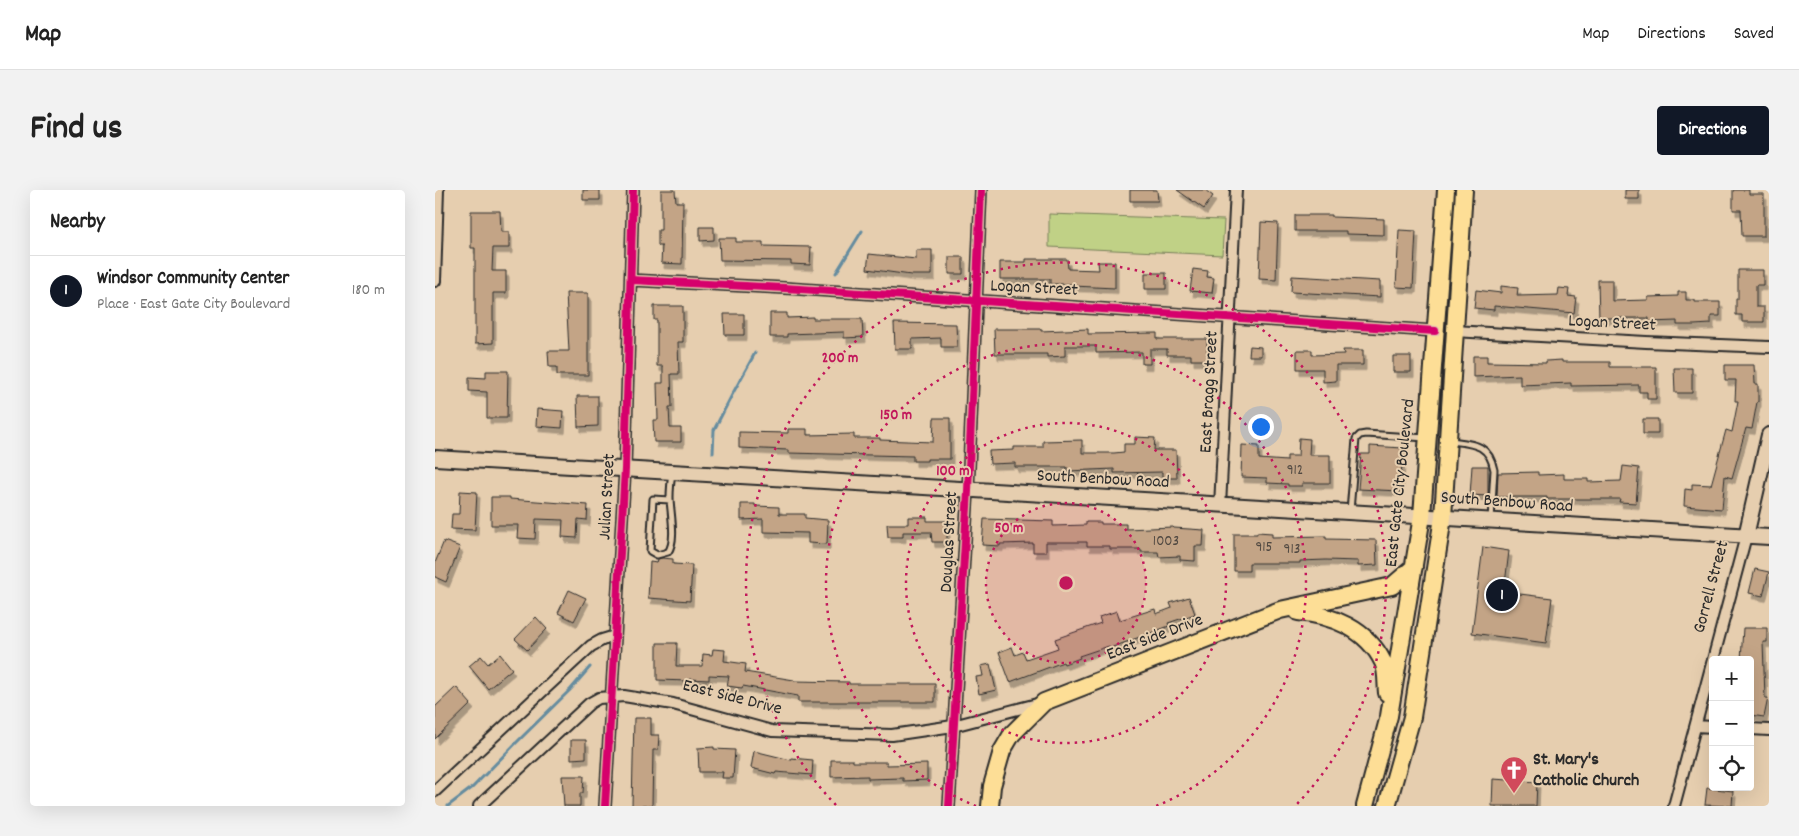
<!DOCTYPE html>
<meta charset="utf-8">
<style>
body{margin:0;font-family:Dekko,sans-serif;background:#f2f2f2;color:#222}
.controls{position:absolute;right:15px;bottom:15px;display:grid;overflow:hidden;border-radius:5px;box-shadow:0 5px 20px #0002}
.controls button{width:45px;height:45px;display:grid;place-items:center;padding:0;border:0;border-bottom:1px solid #e0e0e0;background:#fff;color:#222;font:25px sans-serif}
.you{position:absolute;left:825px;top:236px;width:18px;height:18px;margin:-12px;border:4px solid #fff;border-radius:50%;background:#1a73e8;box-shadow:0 0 0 8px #1a73e833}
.badge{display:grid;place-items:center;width:32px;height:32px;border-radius:50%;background:#111827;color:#fff;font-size:16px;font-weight:700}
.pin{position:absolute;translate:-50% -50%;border:2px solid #fff;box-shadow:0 1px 5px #0006}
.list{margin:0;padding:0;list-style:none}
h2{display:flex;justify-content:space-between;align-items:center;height:65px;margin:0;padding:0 20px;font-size:21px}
h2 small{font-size:16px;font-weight:400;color:#767676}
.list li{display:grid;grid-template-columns:32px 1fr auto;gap:15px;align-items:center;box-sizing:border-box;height:70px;padding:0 20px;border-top:1px solid #e0e0e0}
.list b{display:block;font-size:19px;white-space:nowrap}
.list p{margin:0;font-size:16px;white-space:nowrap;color:#767676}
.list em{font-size:16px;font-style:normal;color:#767676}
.icon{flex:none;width:28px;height:28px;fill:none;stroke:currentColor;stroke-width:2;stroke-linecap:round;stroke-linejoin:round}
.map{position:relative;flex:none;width:1334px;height:616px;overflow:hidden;border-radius:5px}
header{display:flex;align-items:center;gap:30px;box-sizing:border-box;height:70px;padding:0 25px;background:#fff;border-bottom:1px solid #e0e0e0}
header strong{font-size:24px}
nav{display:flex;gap:28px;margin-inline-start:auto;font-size:18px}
.intro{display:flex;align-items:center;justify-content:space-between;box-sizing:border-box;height:120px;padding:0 30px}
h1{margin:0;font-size:35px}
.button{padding:12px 22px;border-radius:5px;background:#111827;color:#fff;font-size:18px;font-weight:700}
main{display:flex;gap:30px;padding:0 30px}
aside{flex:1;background:#fff;border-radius:5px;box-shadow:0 5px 20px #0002}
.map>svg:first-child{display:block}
</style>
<header>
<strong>Map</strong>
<nav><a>Map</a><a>Directions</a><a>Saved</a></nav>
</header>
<div class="intro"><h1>Find us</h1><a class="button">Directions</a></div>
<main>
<aside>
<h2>Nearby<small></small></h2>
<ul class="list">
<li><span class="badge">1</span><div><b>Windsor Community Center</b><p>Place · East Gate City Boulevard</p></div><em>180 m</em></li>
</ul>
</aside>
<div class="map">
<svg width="1334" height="616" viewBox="0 0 1334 616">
<defs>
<filter id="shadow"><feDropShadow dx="3" dy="5.5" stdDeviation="0" flood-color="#0004"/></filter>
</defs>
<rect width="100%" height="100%" fill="#e6ceaf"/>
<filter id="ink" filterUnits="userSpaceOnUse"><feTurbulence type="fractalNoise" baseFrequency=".02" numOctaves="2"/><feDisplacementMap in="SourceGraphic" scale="10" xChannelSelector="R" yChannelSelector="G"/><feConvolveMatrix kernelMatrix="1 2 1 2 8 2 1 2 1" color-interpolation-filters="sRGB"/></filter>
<g filter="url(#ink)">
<path fill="#c0d186" stroke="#767e58" d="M614,24l175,6 -2,35 -173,-8z"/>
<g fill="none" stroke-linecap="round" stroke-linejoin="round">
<path stroke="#658c9f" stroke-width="3" d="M401,83l26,-42
M278,263l1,-23 19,-37 22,-40
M13,616l25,-19 43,-44 55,-54 19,-22"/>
</g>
<path fill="#c3a486" stroke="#2b2b2b" filter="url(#shadow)" d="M148,0h17v10h-17z
M226,0h14l1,12h7l-1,62 -21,-1 1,-17h-4v-16h3z
M695,0h27l1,11h-28z
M742,0h28l8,6 -9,13z
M1190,0h14v9h-14z
M1298,0h16v4h15v42h-22l-1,-26h-8z
M36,21h29l1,21h8v16h-16l-1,23h14v22h-13v50l-18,1v-96h-4z
M860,25h37v2l52,2v16l-38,-1v-3h-51z
M826,32l17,1 -2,57 -17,-1z
M265,37h14v13l-14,1z
M964,40l17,1 -3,57 -17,-1z
M284,48h17v4h27v4l48,1 -1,18 -19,-1v-3l-71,-1z
M481,60h16v25h-21l-44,-6 2,-15 47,5z
M514,67h14v17h-14z
M591,69h41l1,10 31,1 -1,-8h17v26l-42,-2v-2h-23v-5h-50v-17h26z
M758,79l15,2 -1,6 7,1 -2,15 -22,-2z
M1303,80h25v15h-7v22h8v15h-22v-7h-6v-16h2z
M710,83h21v16h-21z
M857,86l88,5v16l-89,-5z
M1163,90h14v21l36,-1v-3l30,-1v-4h8v8h8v2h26v14h-9v8l-17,1h-17v-4l-28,1v-4h-50z
M1066,96l17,2 -1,8 41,-1 1,-7 10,1 -1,7 8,1 -2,16 -80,-7v4l-20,-2 2,-18 25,3z
M131,103h22v82h-31v-8h-8l-1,-16h21z
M219,116h29v36h-5l1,32h-8l1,33h-3l1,21h11v14h-27l-1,-22h5l-1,-37h6v-17h-6v-46h-3z
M335,123h17v5l26,-1v2h49l1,18 -19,1v-6l-57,2v3h-17z
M289,124h20v21h-19z
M459,133l62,1 1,23h-16v-9l-29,1v10h-17z
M559,139h47v2l47,-2v5l69,-1v6h50v21h-16v-5h-24v-6h-17v15h-8v-12l-46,1v-7h-31v10l-18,1v-3h-52z
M815,156l11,1v9h-12z
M862,160h15v5l32,-1 -1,-4h20v15h-27v16l-13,1v-13h-26z
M958,166h18v16h-18z
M1038,166h14v6l59,1v-2l16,-1v2h48v5h46v32h-9v-7h-8v-7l-68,1v-3l-51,2v-10l-47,2z
M1290,175h29l1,19h3v18h-1l-5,27 -6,-1 -14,50 -7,-2 -3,33 -38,-3 1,-17 7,1v-6l19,1 15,-55 6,2 6,-31h-3l1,-21h-11z
M1239,178h18v25h-17z
M51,181h22l-1,47h-20v-26l-18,-1v-14l17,1z
M142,206h21v30l-20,1z
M102,219l26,2 -1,17 -26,-2z
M499,228h16v41h-23v2h-14v-5l-125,-3v-3l-49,-2v-16l49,1v-4h19v6l47,-1v4h26v2l53,2z
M1208,229h15v15h-15z
M700,247l20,1 -1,12h22l1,28h-15v-6l-48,1v-4l-47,2v-4h-52v-4l-25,1 -1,-13 25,-1v-3h29v-6l39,-1v13h32l10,-1v-8h11z
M864,248l11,1 -1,16h21v28h-28v3h-14v-2l-21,-1v-5l-26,-1 1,-32 17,1v13l28,2v-5h11z
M935,256l33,2 -3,43 -42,-2 3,-35h9z
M1037,276h16v30l-18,-1z
M1188,276l16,2 -3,35 -17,-1 1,-3h-73v-2h-50l1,-24 40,-1v3l26,-1v5h24v3l33,-1z
M25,301l17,1 -2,38 -24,-1 1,-15h7z
M56,307h19v2l78,6 -1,15 -9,-1 -1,19 -15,-1 1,-17 -27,-1 -1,20 -18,-1 1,-13h-27z
M306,314h14v2l24,1v7h26v4l23,2 -1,24 -19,-1v-10l-45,-1v-13l-22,1z
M473,327h19v4h20v21h-15l-1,-10h-28v5h-15l-1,-13h21z
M549,329l69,2v5l33,-1v-3h15v2h25v5l47,-2 1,1 30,2 -1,16h-8v15l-15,-1v-4l-21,1 -1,-5h-17v-3h-31v-3h-23v-4h-41v10h-13v-9l-33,1v2l-18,-1z
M822,342l15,1v4l54,-1v3l50,1 1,25 -19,1v-5l-32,-1 -26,1v2h-51v8h-15v-37h23z
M9,351l16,6 -14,35 -11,-5v-14z
M1048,357l26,4 -5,41 48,6 -6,45 -74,-10z
M227,368l11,1v5l19,1 -2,36 -42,-3 2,-36 7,1 1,-4z
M1320,379l14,3 -6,24 -14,-3z
M134,400l17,8 -12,23 -16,-8z
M754,407l6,17 -27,9 1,3 -21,8 -38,14 -1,-2 -30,10 1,2 -16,6 -1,-2 -53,20 -11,-30 13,-5 3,8 8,-3 3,7 32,-11 -3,-9 46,-16 -2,-6 18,-6 3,9 35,-11 1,5 16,-6 -2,-5z
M101,427l11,12 -20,21 -12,-11z
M1308,438h24v14h-4l2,56h3l-4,19 -14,-2v-55h-9z
M222,453h20l-1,23h26l1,-12 9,1 1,-6 12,1 -1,11 22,3 -1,8 49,8v1l55,1v2h86v18h-137v-6l-55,-10 -1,2 -15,-2 2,-10 -20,-1v5l-20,-1v2l-32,-1z
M65,464l12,15 -24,20 -19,-23 12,-10 7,8z
M555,474l6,26 -17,4 -3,-17 7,-1 -2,-10z
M21,497l15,17 -36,35v-32z
M199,528h17v17h8l-1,15h-5l-1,56h-20z
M136,550h15v18l-15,1z
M279,557v2l21,1 -2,28h-11l1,-6h-24l-1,-24z
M319,561l37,9v-2l22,2 -1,15 -36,-3 -1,2 -24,-6z
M396,570h22v2h34v3l40,-1v16l-24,1v-3l-35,1v-3l-37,1z
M127,586h22l-1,17h-3v13h-16z
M1058,589l44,3 -1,24h-44z
M1272,598l26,3 -1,15 -27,-1z"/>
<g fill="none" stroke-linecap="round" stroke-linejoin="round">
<g stroke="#2b2b2b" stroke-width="9">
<path id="lane" d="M1015,251c22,3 39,2 44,29l-3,50
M235,310l-17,-1 -3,52 7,4 11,-3c9,-12 2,-41 2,-55 0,-8 1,-17 2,-25
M915,321l6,-72 4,-4 6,-1 60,4"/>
</g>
<g stroke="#2b2b2b" stroke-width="14">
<path id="street" d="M196,90l154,8 650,43
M0,91l3,-91
M1019,141l192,11 123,5
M785,316l16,-316
M1261,536l17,1
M1315,539l19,1
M0,601l156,-145 11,-6 13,-4
M44,616l111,-103 9,-5 25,-2 49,8 99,27 120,4 61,-9 88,-23
M170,616l20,-337 8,-279
M514,616l19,-315 13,-301
M1239,616l72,-270"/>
</g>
<g stroke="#2b2b2b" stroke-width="18">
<path id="secondary" d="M0,268l1334,79
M1311,346l23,-101"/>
</g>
<g stroke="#2b2b2b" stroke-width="20">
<path id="primary" d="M863,422c34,3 69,17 85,50 4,8 3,22 4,31
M555,616l2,-20 10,-35 10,-17 32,-32 236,-92 112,-24 22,-19
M930,616l24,-90 33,-200 24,-326
M952,616l25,-89 31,-200 21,-327"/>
</g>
<use href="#lane" stroke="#e6ceaf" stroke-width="5"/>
<use href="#street" stroke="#e6ceaf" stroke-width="10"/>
<use href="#secondary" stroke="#e6ceaf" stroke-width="14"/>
<use href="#primary" stroke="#fdde96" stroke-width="16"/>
<g stroke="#e6ceaf" stroke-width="11">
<path id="cycleway" d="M196,90l154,8 650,43
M170,616l20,-337 8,-279
M514,616l19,-315 13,-301"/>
</g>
<use href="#cycleway" stroke="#d6006c" stroke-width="8"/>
</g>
</g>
<circle cx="631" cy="393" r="80" fill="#c2185b" fill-opacity=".12"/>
<g fill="none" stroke="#c2185b" stroke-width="2.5" stroke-dasharray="2.5 5">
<circle cx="631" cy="393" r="80"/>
<circle cx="631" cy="393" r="160"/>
<path d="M541 616A240 240 0 1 1 721 616"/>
<path d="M401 615A320 320 0 1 1 861 615"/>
</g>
<defs>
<g id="church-pin" transform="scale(1.4375)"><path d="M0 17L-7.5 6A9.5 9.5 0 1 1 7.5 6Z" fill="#d1495b" stroke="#e6ceaf"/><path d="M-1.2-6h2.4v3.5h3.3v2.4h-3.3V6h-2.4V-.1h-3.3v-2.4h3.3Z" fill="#fff"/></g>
</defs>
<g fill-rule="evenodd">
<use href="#church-pin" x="1079" y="580"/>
</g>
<g text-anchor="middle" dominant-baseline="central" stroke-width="4" stroke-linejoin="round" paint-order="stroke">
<g font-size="15" fill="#514942">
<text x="860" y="281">912</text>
<text x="731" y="352">1003</text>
<text x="829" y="358">915</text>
<text x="857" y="360">913</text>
</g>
<g font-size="18" fill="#2b2b2b" stroke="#e6ceaf">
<text transform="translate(599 99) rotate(3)">Logan Street</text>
<text transform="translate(1177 134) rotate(3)">Logan Street</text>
<text transform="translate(775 202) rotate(-87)">East Bragg Street</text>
<text transform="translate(668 290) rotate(3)">South Benbow Road</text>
<text transform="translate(966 293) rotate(-84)">East Gate City Boulevard</text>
<text transform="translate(173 307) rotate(-87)">Julian Street</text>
<text transform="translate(1072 313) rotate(4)">South Benbow Road</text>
<text transform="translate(515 352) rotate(-87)">Douglas Street</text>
<text transform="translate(1277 397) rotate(-75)">Gorrell Street</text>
<text transform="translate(720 448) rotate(-21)">East Side Drive</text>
<text transform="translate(297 508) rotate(14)">East Side Drive</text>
</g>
<g font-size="18" font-weight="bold" fill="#2b2b2b" stroke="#e6ceaf" text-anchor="start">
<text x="1098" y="570">St. Mary's<tspan x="1098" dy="21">Catholic Church</tspan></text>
</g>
</g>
<circle cx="631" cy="393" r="8" fill="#c2185b" stroke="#e6ceaf" stroke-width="2.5"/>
<g font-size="15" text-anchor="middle" font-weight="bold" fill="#c2185b" stroke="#e6ceaf" stroke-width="4" stroke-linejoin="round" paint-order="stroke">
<text x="405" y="172">200 m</text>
<text x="461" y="229">150 m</text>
<text x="518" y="285">100 m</text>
<text x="574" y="342">50 m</text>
</g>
</svg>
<div class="controls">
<button>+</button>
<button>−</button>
<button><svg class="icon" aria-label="locate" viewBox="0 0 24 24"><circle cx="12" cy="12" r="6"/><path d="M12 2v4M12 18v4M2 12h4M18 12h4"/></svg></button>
</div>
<div class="you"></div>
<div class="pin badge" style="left:1067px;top:405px">1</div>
</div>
</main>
